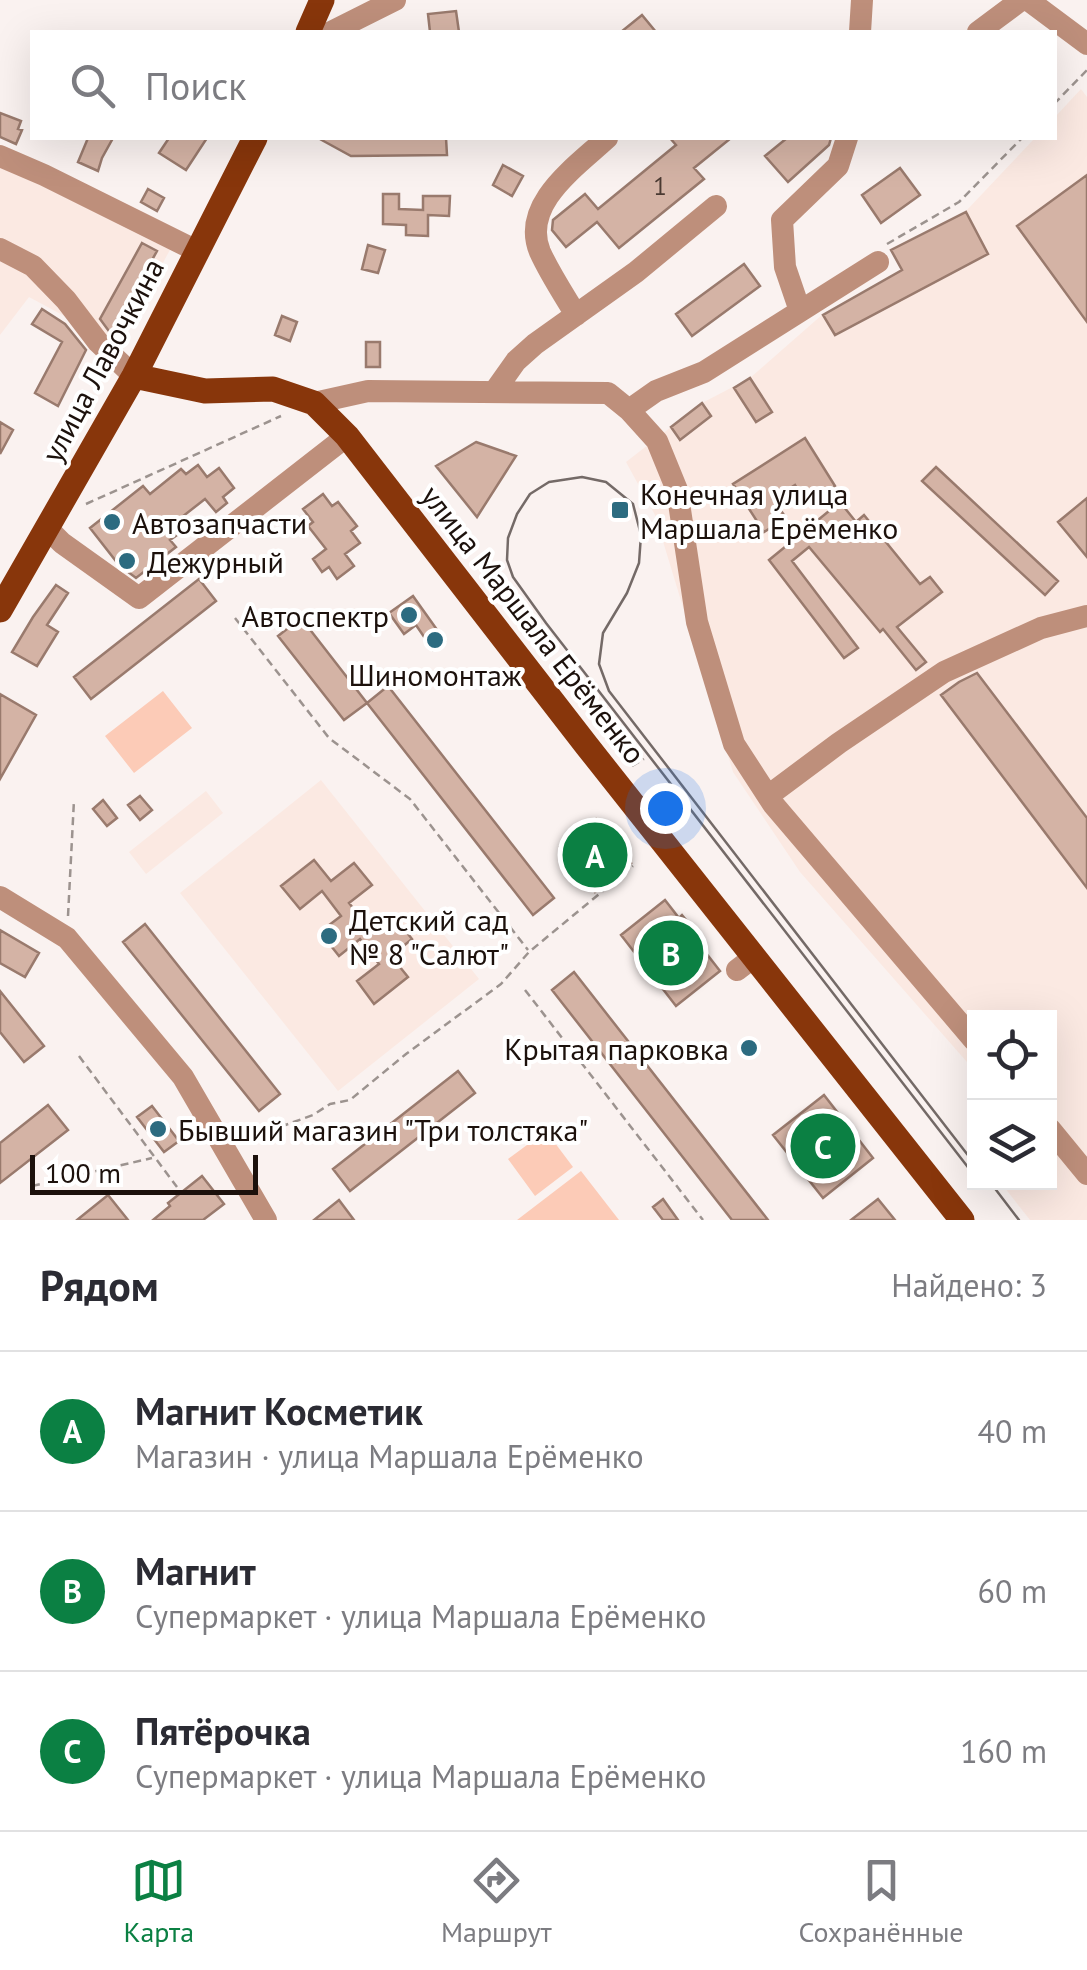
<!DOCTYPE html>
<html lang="ru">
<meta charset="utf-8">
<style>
body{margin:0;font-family:"PT Sans",sans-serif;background:#f7f7f7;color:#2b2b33}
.controls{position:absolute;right:30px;bottom:30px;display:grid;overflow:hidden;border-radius:0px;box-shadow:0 10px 40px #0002}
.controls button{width:90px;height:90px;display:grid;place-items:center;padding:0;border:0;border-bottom:2px solid #e1e1e2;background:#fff;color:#2b2b33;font:50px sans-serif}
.scale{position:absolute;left:30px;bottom:25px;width:228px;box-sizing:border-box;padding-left:10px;border:5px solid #1c110c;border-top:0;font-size:28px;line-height:35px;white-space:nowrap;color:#1c110c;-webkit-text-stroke:8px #fff;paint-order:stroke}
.you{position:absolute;left:665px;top:808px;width:35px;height:35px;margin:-25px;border:8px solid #fff;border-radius:50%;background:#1a73e8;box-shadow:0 0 0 15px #1a73e833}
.badge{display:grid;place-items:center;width:65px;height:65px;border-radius:50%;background:#0b8043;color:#fff;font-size:32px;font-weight:700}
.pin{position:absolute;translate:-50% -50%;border:5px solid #fff;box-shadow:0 2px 10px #0006}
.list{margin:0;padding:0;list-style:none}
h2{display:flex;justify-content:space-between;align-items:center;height:130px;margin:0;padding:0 40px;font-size:42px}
h2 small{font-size:32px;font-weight:400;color:#7c7c81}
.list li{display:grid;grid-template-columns:65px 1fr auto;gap:30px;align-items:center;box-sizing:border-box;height:160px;padding:0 40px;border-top:2px solid #e1e1e2}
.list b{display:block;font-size:38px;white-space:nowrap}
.list p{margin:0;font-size:32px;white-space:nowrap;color:#7c7c81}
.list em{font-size:32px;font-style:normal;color:#7c7c81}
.icon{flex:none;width:55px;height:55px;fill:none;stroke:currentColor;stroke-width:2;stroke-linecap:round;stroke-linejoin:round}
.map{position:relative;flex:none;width:1087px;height:1220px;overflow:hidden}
.search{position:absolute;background:#fff;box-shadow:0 10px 40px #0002;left:30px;right:30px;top:30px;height:110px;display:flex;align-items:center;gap:25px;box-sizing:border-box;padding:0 35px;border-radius:0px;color:#7c7c81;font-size:38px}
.sheet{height:610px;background:#fff}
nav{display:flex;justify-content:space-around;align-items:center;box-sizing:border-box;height:140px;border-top:2px solid #e1e1e2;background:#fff;font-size:28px;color:#7c7c81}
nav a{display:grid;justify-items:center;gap:5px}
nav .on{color:#0b8043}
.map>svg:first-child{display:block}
</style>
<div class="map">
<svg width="1087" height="1220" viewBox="0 0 1087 1220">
<rect width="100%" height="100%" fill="#faf2f0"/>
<path fill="#fbe9e2" d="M1081,89l6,8v1123h-57l-29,-37 49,-1v-164h-76v52l-174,-198 -67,-100 -78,-257 -29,-53 76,-59 48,-25 73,-64 75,-42 3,-4 -10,-18 75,-39 69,-73h19l1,-21z
M0,166l171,82 -53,97 -89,-48 -29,38z
M321,780l158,199 -141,112 -158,-198z
M206,791l17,22 -77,61 -17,-22z"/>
<path fill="#fccbb7" d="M163,691l29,37 -58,45 -29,-37z
M546,1131l27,36 -38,29 -27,-37z
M581,1171l38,49h-102z"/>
<path fill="#d4b3a5" stroke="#997a6d" stroke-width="2.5" d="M456,11l3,21h-29l-2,-18z
M642,15l14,17h-35z
M0,113l21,8 -3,8 4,1 -6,14 -16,-7z
M88,138h25l-11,20 -4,13 -20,-9z
M169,138h38l-21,32 -27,-17z
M318,138h128l1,17 -96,1z
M670,138h61l-37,30 10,11 -85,69 -22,-26 -31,25 -14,-17 1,-10 32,-26 13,15 78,-64z
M787,138h44l-2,7 -41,37 -23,-26z
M503,165l20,11 -11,20 -19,-11z
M900,168l20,27 -39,28 -19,-28z
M1087,175v147l-70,-96z
M148,189l16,9 -7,13 -16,-9z
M383,194h16v15l24,1v-14h27l-1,20 -21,-1v21l-22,-1v-10l-23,-1z
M966,212l22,42 -153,81 -12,-20 79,-45 -11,-20z
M142,243l15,8 -46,83 -11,-15z
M368,245l17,5 -7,23 -16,-4z
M744,264l16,22 -68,50 -16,-22z
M42,309l23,15 21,26 -28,56 -23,-13 27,-51 -30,-18z
M282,316l15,6 -7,19 -15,-6z
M366,342h14v25h-14z
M750,378l22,34 -16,10 -22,-34z
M702,403l9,13 -31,24 -9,-13z
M0,422l13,8 -13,24z
M805,438l30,48 -28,19 -12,-20 -22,14 13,19 -22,14 -31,-48z
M476,442l40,14 -39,61 -41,-51z
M198,465l9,12 12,-9 15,20 -11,9 4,6 -11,9 -11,-13 -32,25 7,9 -10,7 6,7 -40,31 -17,-13 -29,-37 53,-42 7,8 31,-25 5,5z
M936,467l122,114 -13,14 -123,-114z
M323,494l9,12 6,-4 19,24 -6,5 9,12 -15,11 9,12 -17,13 -8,-12 -7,5 -9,-13 13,-10 -18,-23 5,-4 -10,-13z
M1087,498v59l-29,-35z
M840,502l16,20 8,-7 56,69 10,-7 12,15 -45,35 29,35 -10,8 -33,-41 -3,3 -71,-85 -17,14 66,87 -14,10 -75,-98z
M199,579l17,22 -125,98 -17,-22z
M56,585l12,8 -21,32 11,7 -21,34 -25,-14 21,-35z
M413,596l32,45 -12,9 -17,-25 -12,9 -15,-21z
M301,618l66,85 -23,17 -66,-84z
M977,673l110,145v70l-146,-193 18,-13z
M388,686l166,212 -21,17 -166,-212z
M0,694l36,21 -36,64z
M140,796l12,14 -12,10 -12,-15z
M103,800l14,18 -10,8 -14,-17z
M596,819l35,44 -36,29 -35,-45z
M314,860l17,21 23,-18 18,22 -23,18 24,30 21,-17 18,23 -21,17 17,21 -34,27 -17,-23 22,-17 -19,-25 -21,17 -19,-24 21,-16 -19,-25 -22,18 -19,-23z
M665,900l14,18 3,-3 14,17 -4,3 28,36 -44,35 -55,-71z
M145,924l135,170 -21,17 -136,-169z
M0,930l39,23 -14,24 -25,-14z
M574,972l194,248h-36l-180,-230z
M0,991l44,55 -20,16 -24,-30z
M458,1071l17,22 -125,98 -17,-22z
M824,1095l49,63 -50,40 -50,-63z
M48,1105l20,25 -68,53v-40z
M152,1106l27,35 -15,11 -27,-35z
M202,1176l22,28 -21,16h-50l17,-14 -2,-3z
M108,1195l20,25h-51z
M663,1199l15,21h-15l-10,-13z
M878,1199l17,21h-44z
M339,1200l15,20h-40z"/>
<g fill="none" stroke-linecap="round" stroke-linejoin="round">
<path stroke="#9c938f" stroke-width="2.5" stroke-dasharray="8 5" stroke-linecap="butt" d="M1054,104l33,-34
M887,244l72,-42 63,-64
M86,504l195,-88
M235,618l94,120 81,61 118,151
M610,738h18
M632,766l12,-7
M657,799l6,-13
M68,916l6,-116
M525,990l178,230
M79,1056l98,131
M244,1140l69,-25 17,-11 20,-4 56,-46 95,-70 28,-32 104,-86
M32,1186l120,-28"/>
<path stroke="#be8f7b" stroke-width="22" d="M1028,0l59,44
M331,32l64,-32
M860,32l2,-32
M978,32l43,-32
M0,156l44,19 153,76
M0,249l33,17 33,34 32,42 36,34
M800,311l-15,-44 -3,-47 56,-54 9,-28
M576,315c-12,-20 -26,-41 -36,-63 -20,-48 37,-86 67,-114
M494,392l22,-31 19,-17 101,-72 80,-66
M314,403l54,-12 240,2 21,17 28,31 20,49 20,132 37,122 39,60 201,236
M629,410l27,-19 48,-19 174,-110
M47,528l15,15 77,55 208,-162
M768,796l71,-53 105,-71 97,-44 46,-12
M0,897l67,41 116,139 83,143
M737,970l17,-13
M1050,1129l37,45"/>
<path stroke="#88360b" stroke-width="25" d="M308,32l14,-32
M134,376l71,15 68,-2 41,14 33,33 240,310 375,474
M0,610l134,-234 121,-238"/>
<path stroke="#746a67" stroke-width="2.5" d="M974,1163l-365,-472 -10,-27 4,-31 24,-40 12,-30 2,-28 -8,-31 -27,-22 -24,-5 -33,5 -19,12 -13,20 -9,24 -1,22 6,17 33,46 428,552
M990,1182l29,38"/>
</g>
<g fill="#2c6b80" stroke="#fff" stroke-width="4">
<rect x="610" y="500" width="20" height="20" rx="5"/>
<circle cx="112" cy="522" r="10"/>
<circle cx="127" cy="561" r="10"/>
<circle cx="409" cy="615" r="10"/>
<circle cx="435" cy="640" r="10"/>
<circle cx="329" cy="936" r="10"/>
<circle cx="749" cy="1048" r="10"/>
<circle cx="158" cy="1129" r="10"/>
</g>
<g text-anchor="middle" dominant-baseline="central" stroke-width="8" stroke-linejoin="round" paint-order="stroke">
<g font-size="25" fill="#4a3a32">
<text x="660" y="186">1</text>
</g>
<g font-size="30" fill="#1c110c" stroke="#fff">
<text transform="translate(102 360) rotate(-62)">улица Лавочкина</text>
<text transform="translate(534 624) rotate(52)">улица Маршала Ерёменко</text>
</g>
<g font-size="30" fill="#1c110c" stroke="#fff" text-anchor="start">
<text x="640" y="493">Конечная улица<tspan x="640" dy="34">Маршала Ерёменко</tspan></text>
<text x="132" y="522">Автозапчасти</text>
<text x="147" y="561">Дежурный</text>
<text x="389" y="615" text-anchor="end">Автоспектр</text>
<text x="435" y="674" text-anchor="middle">Шиномонтаж</text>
<text x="349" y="919">Детский сад<tspan x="349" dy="34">№ 8 "Салют"</tspan></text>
<text x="729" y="1048" text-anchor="end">Крытая парковка</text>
<text x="178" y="1129">Бывший магазин "Три толстяка"</text>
</g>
</g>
</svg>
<div class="controls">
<button><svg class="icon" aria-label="locate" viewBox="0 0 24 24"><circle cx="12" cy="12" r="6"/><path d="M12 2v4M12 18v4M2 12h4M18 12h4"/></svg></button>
<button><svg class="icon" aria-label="layers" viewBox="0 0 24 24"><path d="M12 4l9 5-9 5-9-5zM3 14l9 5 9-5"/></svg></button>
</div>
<div class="scale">100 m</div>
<div class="you"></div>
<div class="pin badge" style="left:595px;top:855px">A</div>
<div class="pin badge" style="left:671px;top:953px">B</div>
<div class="pin badge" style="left:823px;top:1146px">C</div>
<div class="search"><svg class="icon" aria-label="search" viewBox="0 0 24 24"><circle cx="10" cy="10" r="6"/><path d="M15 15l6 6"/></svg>Поиск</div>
</div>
<section class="sheet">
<h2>Рядом<small>Найдено: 3</small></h2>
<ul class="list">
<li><span class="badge">A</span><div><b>Магнит Косметик</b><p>Магазин · улица Маршала Ерёменко</p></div><em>40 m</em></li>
<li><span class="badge">B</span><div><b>Магнит</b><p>Супермаркет · улица Маршала Ерёменко</p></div><em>60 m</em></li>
<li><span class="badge">C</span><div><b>Пятёрочка</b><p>Супермаркет · улица Маршала Ерёменко</p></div><em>160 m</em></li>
</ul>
</section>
<nav>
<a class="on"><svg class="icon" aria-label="map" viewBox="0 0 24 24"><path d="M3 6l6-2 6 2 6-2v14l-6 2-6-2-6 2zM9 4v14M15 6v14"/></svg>Карта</a>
<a><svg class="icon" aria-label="directions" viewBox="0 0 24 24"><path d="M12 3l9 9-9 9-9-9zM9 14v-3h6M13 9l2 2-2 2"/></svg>Маршрут</a>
<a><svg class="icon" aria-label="saved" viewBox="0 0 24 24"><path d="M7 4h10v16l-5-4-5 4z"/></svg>Сохранённые</a>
</nav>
